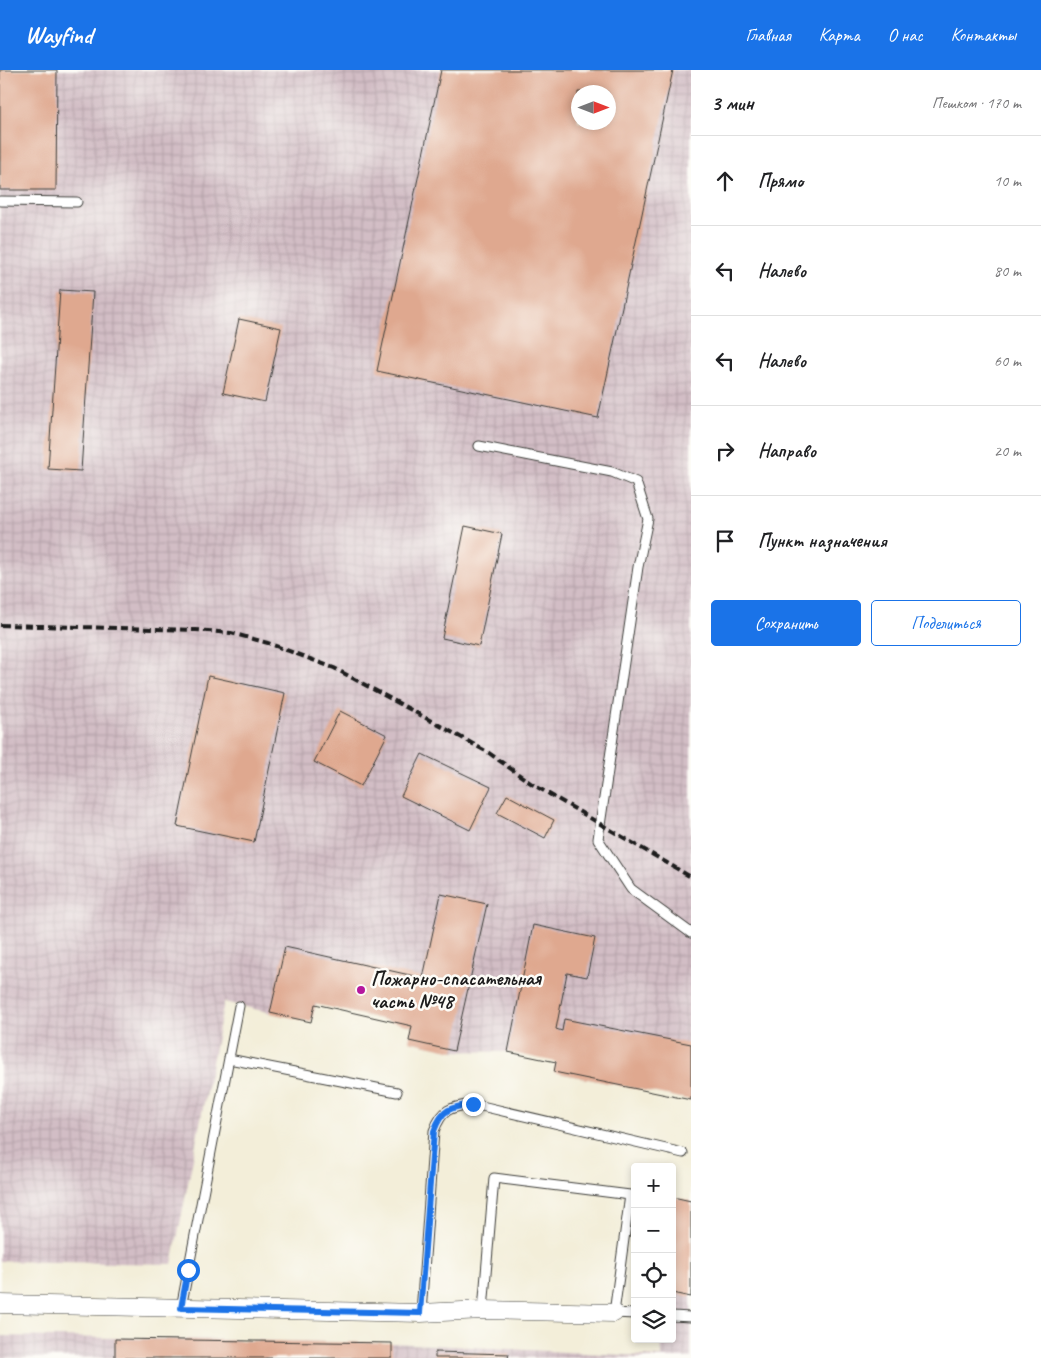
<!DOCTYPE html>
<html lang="ru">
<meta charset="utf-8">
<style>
body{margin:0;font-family:Caveat,sans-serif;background:#f6f6f6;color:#202124}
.controls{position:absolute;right:15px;bottom:15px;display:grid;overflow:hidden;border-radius:5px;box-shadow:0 2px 8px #0003}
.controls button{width:45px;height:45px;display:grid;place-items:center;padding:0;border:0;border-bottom:1px solid #e0e0e0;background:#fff;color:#202124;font:25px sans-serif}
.compass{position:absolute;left:571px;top:15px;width:45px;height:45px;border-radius:50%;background:#fff;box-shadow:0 2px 8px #0003;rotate:90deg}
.stop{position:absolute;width:15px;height:15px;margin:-11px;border:4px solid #1a73e8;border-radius:50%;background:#fff}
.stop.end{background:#1a73e8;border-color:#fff;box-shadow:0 1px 5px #0008}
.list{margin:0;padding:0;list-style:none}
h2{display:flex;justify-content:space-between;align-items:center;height:65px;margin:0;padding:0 20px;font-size:21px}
h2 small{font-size:16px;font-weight:400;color:#757577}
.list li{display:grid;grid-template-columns:32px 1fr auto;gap:15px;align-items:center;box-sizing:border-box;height:90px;padding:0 20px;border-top:1px solid #e0e0e0}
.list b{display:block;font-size:19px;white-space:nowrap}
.list em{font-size:16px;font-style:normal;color:#757577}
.actions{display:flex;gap:10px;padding:15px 20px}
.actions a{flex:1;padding:11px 0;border:1px solid #1a73e8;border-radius:5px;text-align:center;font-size:18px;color:#1a73e8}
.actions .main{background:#1a73e8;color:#fff}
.icon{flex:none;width:28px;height:28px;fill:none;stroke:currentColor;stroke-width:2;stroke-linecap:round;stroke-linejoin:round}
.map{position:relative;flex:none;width:691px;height:1288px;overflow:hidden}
header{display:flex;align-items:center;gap:30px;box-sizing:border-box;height:70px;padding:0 25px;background:#1a73e8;color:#fff}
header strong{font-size:24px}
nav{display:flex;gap:28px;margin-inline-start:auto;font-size:18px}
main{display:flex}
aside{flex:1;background:#fff}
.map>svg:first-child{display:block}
</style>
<header>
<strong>Wayfind</strong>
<nav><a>Главная</a><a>Карта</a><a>О нас</a><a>Контакты</a></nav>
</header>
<main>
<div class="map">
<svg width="691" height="1288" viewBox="0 0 691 1288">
<defs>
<pattern id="industrial-grid" width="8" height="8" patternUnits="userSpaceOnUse" patternTransform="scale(1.25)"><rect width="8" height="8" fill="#d2bdc5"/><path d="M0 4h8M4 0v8" fill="none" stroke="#b4a2a9"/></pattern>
</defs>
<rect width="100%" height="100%" fill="#fdfcf7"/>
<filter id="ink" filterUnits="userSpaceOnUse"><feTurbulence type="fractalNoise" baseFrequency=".02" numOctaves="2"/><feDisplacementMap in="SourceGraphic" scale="10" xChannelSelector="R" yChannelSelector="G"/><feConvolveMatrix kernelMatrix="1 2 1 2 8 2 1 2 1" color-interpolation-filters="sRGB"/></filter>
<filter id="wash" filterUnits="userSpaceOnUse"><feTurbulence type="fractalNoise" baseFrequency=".0096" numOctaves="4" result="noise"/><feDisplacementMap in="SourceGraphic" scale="20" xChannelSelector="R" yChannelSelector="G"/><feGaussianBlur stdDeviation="1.12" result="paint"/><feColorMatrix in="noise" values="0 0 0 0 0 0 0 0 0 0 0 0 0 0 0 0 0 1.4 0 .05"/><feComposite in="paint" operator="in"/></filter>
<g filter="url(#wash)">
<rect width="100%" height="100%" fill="#f3eed9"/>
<path fill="url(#industrial-grid)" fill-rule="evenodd" d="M0,0h691v1030l-137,-28 2,-11 -48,-9 -54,-1 -45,-10 3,-15 -96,-22 -5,18 -87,-20 -52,262 -172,-3zM578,22h30v30h-30z
M673,1127l18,4v157h-691v-22l392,7 269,14 1,-18h10z"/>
<g id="blocks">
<path fill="#dfa88f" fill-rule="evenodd" d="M0,0h57l-1,120h-56z
M441,0h232l-75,348 -221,-47zM578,22h30v30h-30z
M60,220l33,2 -12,179 -33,-2z
M239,249l42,9 -16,74 -42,-9z
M465,456l37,8 -23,112 -37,-8z
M208,606l77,17 -31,149 -77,-16z
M340,641l47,24 -26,51 -47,-24z
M422,684l69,33 -21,43 -69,-34z
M507,725l47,25 -9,18 -48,-25z
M441,824l46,10 -33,147 -45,-10 3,-15 -97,-22 -4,18 -41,-9 15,-66 138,31z
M533,855l62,13 -8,39 -20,-4 -11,56 6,2 2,-12 127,25v56l-137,-28 2,-10 -48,-10z
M673,1127l18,4v96l-19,-4z
M115,1269l277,4v15h-277z
M435,1282l74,2 -1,4h-73z"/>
</g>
</g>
<g filter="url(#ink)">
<use href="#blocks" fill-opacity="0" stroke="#3c3c38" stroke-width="1"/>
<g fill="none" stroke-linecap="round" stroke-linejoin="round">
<g stroke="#3c3c38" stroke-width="11">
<path id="lane" d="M0,131l77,1
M479,376l133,26 24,10 12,37 -10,48 -40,272 33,50 60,44
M229,989l168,33
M181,1238l58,-302
M483,1240l11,-132 136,17 -16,118 21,1
M421,1243l13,-182c8,-22 16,-24 39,-27l210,49
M672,1246l19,1"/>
</g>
<g stroke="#3c3c38" stroke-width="19">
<path id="street" d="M0,1234l421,9 62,-3 131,3"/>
</g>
<use href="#lane" stroke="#fff" stroke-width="9"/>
<use href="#street" stroke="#fff" stroke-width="18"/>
<path stroke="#1c1c1c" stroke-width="4" stroke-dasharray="8 4" stroke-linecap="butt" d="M0,555l196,5 35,3 37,10 66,25 114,62 41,23 43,31 159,93"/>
</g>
</g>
<g fill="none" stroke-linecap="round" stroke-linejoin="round" filter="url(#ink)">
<path stroke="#1a73e8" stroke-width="6" d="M188,1200l-7,38 239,5 14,-182c8,-22 16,-24 39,-27"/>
</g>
<circle fill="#b5179e" stroke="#fdfcf7" stroke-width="2" cx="361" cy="920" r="5"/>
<g text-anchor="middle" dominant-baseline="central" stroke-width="5" stroke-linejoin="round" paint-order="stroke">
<g font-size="20" font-weight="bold" fill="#1c1c1c" stroke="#fdfcf7" text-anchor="start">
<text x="371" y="908">Пожарно-спасательная<tspan x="371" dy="23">часть №48</tspan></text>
</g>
</g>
</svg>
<div class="controls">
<button>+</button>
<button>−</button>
<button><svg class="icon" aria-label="locate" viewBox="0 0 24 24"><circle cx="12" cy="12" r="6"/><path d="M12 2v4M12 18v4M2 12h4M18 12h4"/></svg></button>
<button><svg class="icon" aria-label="layers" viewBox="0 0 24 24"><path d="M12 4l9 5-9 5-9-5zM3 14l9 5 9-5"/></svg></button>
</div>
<svg class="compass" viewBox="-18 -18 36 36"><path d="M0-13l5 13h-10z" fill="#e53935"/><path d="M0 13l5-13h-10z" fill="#757577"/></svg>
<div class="stop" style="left:188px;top:1200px"></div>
<div class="stop end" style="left:473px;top:1034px"></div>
</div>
<aside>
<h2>3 мин<small>Пешком · 170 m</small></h2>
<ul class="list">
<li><svg class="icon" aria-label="ahead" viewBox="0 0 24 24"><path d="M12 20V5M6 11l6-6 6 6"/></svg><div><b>Прямо</b></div><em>10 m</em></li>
<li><svg class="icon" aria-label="left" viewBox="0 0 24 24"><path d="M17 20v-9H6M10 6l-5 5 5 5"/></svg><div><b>Налево</b></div><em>80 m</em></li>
<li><svg class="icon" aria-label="left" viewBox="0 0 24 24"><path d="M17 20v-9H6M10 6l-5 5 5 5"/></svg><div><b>Налево</b></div><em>60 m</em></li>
<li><svg class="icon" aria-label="right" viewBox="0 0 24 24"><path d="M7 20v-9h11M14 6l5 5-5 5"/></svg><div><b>Направо</b></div><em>20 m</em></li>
<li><svg class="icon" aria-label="arrive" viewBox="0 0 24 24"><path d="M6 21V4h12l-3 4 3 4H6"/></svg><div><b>Пункт назначения</b></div></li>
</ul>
<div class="actions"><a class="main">Сохранить</a><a>Поделиться</a></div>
</aside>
</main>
